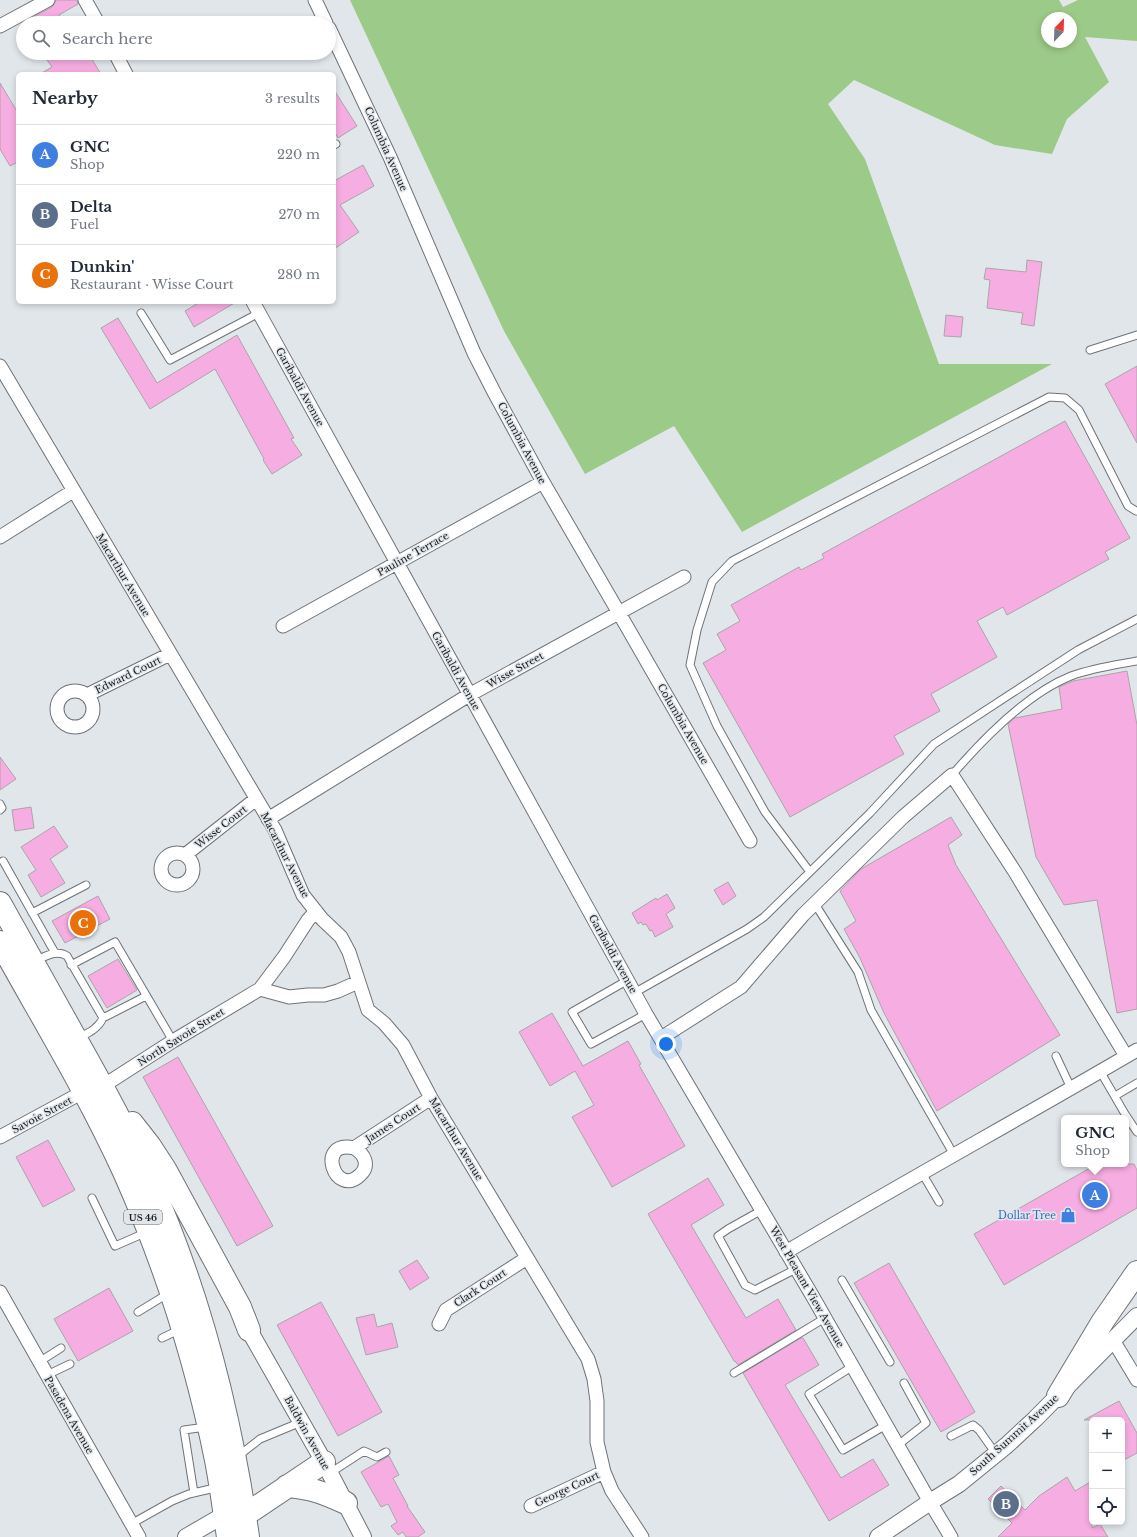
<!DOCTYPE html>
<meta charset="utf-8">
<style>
body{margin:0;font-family:"Libre Baskerville",serif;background:#f2f2f3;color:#1f2937}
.controls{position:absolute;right:12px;bottom:12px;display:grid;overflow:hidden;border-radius:6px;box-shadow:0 2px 6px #0003}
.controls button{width:36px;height:36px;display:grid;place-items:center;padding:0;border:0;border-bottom:1px solid #e0e1e3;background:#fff;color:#1f2937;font:20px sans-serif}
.compass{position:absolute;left:1041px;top:12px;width:36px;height:36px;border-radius:50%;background:#fff;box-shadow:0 2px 6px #0003;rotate:23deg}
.you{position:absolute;left:666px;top:1044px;width:14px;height:14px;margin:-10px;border:3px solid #fff;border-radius:50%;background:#1a73e8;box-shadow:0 0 0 6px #1a73e833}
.badge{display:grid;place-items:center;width:26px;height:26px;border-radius:50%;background:#111827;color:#fff;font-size:13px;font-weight:700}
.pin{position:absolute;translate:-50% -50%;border:2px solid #fff;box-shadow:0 1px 4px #0006}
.popup{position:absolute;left:1061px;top:1115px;width:68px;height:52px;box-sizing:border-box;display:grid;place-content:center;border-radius:6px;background:#fff;filter:drop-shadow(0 1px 3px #0005);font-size:13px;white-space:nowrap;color:#747a83}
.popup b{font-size:15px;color:#1f2937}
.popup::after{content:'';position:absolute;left:50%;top:100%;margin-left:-8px;border:8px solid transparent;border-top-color:#fff}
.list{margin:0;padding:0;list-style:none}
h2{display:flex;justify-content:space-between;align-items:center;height:52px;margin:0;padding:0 16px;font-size:17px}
h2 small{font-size:13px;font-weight:400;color:#747a83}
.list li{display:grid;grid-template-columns:26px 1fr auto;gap:12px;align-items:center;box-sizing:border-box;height:60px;padding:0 16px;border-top:1px solid #e0e1e3}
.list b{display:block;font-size:15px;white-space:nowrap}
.list p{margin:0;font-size:13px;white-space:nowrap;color:#747a83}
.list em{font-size:13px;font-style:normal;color:#747a83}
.icon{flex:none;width:22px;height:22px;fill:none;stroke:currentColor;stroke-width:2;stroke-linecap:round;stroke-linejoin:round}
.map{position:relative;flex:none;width:1137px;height:1537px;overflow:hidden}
.search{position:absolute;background:#fff;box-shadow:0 2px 6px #0003;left:16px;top:16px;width:320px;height:44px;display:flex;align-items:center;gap:10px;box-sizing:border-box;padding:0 14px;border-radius:22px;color:#747a83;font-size:15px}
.panel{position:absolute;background:#fff;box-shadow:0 2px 6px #0003;left:16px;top:72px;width:320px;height:232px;border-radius:6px}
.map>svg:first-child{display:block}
</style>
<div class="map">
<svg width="1137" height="1537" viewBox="0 0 1137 1537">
<rect width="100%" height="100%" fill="#e1e6eb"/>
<path fill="#9cca88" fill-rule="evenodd" d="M350,0h709l4,7 15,-7h59v41l-52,-4 24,45 -42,37 -15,35 -57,-9 -141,-65 -26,24 37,55 74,205h113l-310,168 -68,-106 -89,48 -81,-143zM1047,18h24v24h-24z"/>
<path fill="#f6ade1" stroke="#aba5a9" d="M56,0h21l1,4 -19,11 6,8h-43l30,-16z
M42,53h46l13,21h-61l12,-7z
M0,83l18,30v49l-8,4 -10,-17z
M334,90l23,36 -19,12 -4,-7z
M363,165l11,21 -34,19 19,27 -25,17v-68z
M1027,260l15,2 -8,64 -13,-2 2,-11 -36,-5 3,-28 -6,-1 2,-11 40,4z
M200,302h36l-42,25 -9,-16z
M946,315l17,2 -2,20 -17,-1z
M118,318l39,65 80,-48 57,103 -3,1 11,16 -30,19 -9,-14 1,-1 -49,-90 -65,40 -49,-81z
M1137,366v77l-32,-59z
M1065,421l65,117 -25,14 4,7 -102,56 -4,-8 -26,14 20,36 -66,37 9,17 -46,25 10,18 -114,63 -87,-154 23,-13 -9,-16 23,-13 -9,-16 68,-38 2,3 23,-12 -2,-4z
M1127,671l10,54v284l-20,4 -20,-113 -33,5 -28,-48 -28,-133 7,-6 47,-9 -3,-22 14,-6z
M0,757l16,22 -16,11z
M31,807l3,21 -19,3 -3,-21z
M951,817l11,18 -14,10 8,20 104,170 -123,76 -53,-98 -24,-55 -16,-29 12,-8 -16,-30 21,-22z
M54,826l14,21 -18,12 15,24 -24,14 -13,-22 8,-5 -15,-23z
M728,882l8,14 -13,9 -9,-15z
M667,894l8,14 -9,6 7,13 -18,10 -3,-7 -2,1 -4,-7 -3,1 -2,-3 -3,2 -6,-11 24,-15 1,2z
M98,896l12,23 -45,24 -13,-22z
M118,959l19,31 -30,18 -19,-32z
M552,1013l31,53 45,-25 13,23 -2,1 46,81 -73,41 -40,-70 22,-12 -19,-34 -25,15 -31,-54z
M178,1057l95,169 -36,20 -94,-169z
M48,1140l27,50 -32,17 -27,-50z
M1097,1164h37l3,6v38l-133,77 -30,-51z
M708,1178l16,27 -33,20 55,93 32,-19 18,31 -58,35 -3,-4h-1l-86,-147z
M417,1260l12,18 -19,12 -11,-19z
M889,1263l86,149 -34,20 -87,-149z
M109,1288l24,43 -55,30 -24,-42z
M321,1302l61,110 -44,24 -61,-111z
M374,1314l3,13 15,-4 6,24 -32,8 -10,-37z
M801,1338h2l16,27 -34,20 56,93 32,-19 16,26 -60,36 -86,-148z
M1119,1401l18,32v20l-15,8v-41h-38z
M389,1456l10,19 -6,3 15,28h-1l18,26 -7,5h-12l-3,-5 -5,3 -7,-9 6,-4 -9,-18 -7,3 -20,-35z
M1067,1477l8,14 17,-10v47l8,-4 8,13h-110l14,-14 -24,-24 13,-13 24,24 14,-14z"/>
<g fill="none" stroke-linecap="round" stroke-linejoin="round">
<g stroke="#6f7377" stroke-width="9">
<path id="service" d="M334,145l2,-1
M141,313l29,47 89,-47
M1090,350l47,-15
M952,775c31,-36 74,-81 119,-99 21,-8 44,-11 66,-15
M0,804l2,4 -2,2
M3,861l52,92
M810,872l-45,-60 -48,-86 -27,-61 7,-35 15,-48 20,-21 317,-164 16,1 14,12 49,96 8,5
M815,904l43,68 13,38 83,145
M32,913l54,-28
M34,961c11,-4 22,-12 33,-5l36,62c-5,11 -15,15 -25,20
M71,965l44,-23 58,99
M628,980l-56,32 19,32 55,-30
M634,993l113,-64 17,-12 106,-104 64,-69 144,-94 59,-31
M103,1018l43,-22
M1056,1056l15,32
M1100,1071l25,43 12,18
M1115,1096l22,-13
M922,1173l17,29
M92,1198l23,48 32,-14
M762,1210l-34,19 -10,7 27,49 10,5 41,-21
M842,1280l48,82
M138,1312l31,-19
M162,1338l19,-9
M39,1362l22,-14
M853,1366l-44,28 34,56 43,-25
M734,1373l91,-55
M47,1375l23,-11
M951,1436l22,-11 6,5 17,24
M898,1445l28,-22 -22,-40
M237,1457l23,-18 41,-17
M330,1473l34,-22 13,6 9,-5
M194,1493l-10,-63 22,-3
M131,1524l41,-23 17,-7 30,-7"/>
</g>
<g stroke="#6f7377" stroke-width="15">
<path id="minor" d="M85,0l13,23
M315,0l11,23
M0,26l48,-26
M329,28l61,129 84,196 21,41 48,88 76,131 131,228
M115,53l11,21
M253,302l393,712 167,283 117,205 21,35
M0,366l275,464 28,65 19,24 19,18 8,15 19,58 16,13 19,22 28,53 157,261 6,20 3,22v41l7,30 8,19 30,46
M0,537l73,-46
M283,626l260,-144
M57 709a18 18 0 1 1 36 0a18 18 0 1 1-36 0Z
M87,695l83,-41
M268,819l201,-124 215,-118
M161 869a16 16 0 1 1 32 0a16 16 0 1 1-32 0Z
M185,855l71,-56
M260,989l29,8 19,-2h16l14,-4 20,-9
M661,1038l80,-51 62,-72 100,-98 49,-42 63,97 111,184
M103,1086l70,-45 87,-52 24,-32 24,-37 8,-9
M0,1137l83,-45
M354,1148c11,6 16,18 6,27 -25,24 -45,-36 -6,-27l77,-50
M786,1252c116,-69 235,-134 351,-202
M0,1292l139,245
M439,1324l7,-14 81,-52
M1113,1340l24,40
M531,1506l73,-34"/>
</g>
<g stroke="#6f7377" stroke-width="18">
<path id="tertiary" d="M249,1330l75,132 39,75
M186,1537l38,-22
M878,1537l52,-35 29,-18 48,-39 28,-26 102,-103"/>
</g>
<g stroke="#6f7377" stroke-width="24">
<path id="trunk" d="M0,903c25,45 50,90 76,136 25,44 49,88 70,134 53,116 84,238 102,364
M0,942c42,76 88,151 124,230 41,92 72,189 92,288 5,26 8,51 12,77
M132,1123l18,23 15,23 75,138 9,23
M1058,1396l45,-75 34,-49
M287,1486c25,2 37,7 59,17
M245,1515l79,-53"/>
</g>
<use href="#service" stroke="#fff" stroke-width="7"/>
<use href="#minor" stroke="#fff" stroke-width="13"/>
<use href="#tertiary" stroke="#fff" stroke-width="16"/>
<use href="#trunk" stroke="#fff" stroke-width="22"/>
</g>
<defs>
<g id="shop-bare" transform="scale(1.2)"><path d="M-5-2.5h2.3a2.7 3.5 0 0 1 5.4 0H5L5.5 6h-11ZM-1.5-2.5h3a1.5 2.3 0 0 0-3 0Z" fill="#3f7fe0" stroke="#e1e6eb" stroke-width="2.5" paint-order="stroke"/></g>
</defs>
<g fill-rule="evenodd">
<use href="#shop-bare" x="1068" y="1215"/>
</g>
<g text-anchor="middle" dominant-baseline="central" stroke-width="3" stroke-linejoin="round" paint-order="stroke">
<rect fill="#e1e6eb" stroke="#585b5e" stroke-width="1" x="124" y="1210" width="38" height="14" rx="3"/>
<g font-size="9" font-weight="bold" fill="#1d1f21">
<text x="143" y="1217">US 46</text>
</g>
<g font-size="10" fill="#1d1f21" stroke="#e1e6eb">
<text transform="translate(386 149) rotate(66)">Columbia Avenue</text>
<text transform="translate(300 387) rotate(61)">Garibaldi Avenue</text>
<text transform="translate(522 443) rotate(62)">Columbia Avenue</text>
<text transform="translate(413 554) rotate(-29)">Pauline Terrace</text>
<text transform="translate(123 575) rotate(59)">Macarthur Avenue</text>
<text transform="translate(515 670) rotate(-29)">Wisse Street</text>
<text transform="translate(456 671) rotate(61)">Garibaldi Avenue</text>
<text transform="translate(128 675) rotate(-26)">Edward Court</text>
<text transform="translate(683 724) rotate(60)">Columbia Avenue</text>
<text transform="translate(221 827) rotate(-38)">Wisse Court</text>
<text transform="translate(285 855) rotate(63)">Macarthur Avenue</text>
<text transform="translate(613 954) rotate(61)">Garibaldi Avenue</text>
<text transform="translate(181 1037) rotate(-32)">North Savoie Street</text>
<text transform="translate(42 1115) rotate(-28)">Savoie Street</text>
<text transform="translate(393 1123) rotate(-33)">James Court</text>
<text transform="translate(456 1139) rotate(59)">Macarthur Avenue</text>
<text transform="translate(807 1287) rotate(60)">West Pleasant View Avenue</text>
<text transform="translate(480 1288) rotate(-33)">Clark Court</text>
<text transform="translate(69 1415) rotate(60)">Pasadena Avenue</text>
<text transform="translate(307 1433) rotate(61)">Baldwin Avenue</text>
<text transform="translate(1014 1435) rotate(-42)">South Summit Avenue</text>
<text transform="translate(567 1489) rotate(-25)">George Court</text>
</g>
<g font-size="10" fill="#366cbe" stroke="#e1e6eb" text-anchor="end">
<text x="1056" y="1215">Dollar Tree</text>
</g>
</g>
</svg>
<div class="controls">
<button>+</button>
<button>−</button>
<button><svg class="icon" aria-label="locate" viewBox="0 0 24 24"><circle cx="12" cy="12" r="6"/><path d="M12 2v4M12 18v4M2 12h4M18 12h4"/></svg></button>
</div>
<svg class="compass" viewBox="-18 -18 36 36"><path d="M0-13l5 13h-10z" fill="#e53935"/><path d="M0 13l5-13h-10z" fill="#747a83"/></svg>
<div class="you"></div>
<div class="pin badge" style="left:1095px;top:1195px;background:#3f7fe0">A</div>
<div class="popup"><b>GNC</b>Shop</div>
<div class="pin badge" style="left:1006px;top:1504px;background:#5c6f8a">B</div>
<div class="pin badge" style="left:83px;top:923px;background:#e8710a">C</div>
<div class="search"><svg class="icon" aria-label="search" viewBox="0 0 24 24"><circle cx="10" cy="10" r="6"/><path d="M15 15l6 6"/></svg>Search here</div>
<section class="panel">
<h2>Nearby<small>3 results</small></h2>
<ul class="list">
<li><span class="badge" style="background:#3f7fe0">A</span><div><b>GNC</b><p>Shop</p></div><em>220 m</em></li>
<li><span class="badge" style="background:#5c6f8a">B</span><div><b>Delta</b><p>Fuel</p></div><em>270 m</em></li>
<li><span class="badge" style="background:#e8710a">C</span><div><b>Dunkin'</b><p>Restaurant · Wisse Court</p></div><em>280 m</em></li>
</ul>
</section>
</div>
